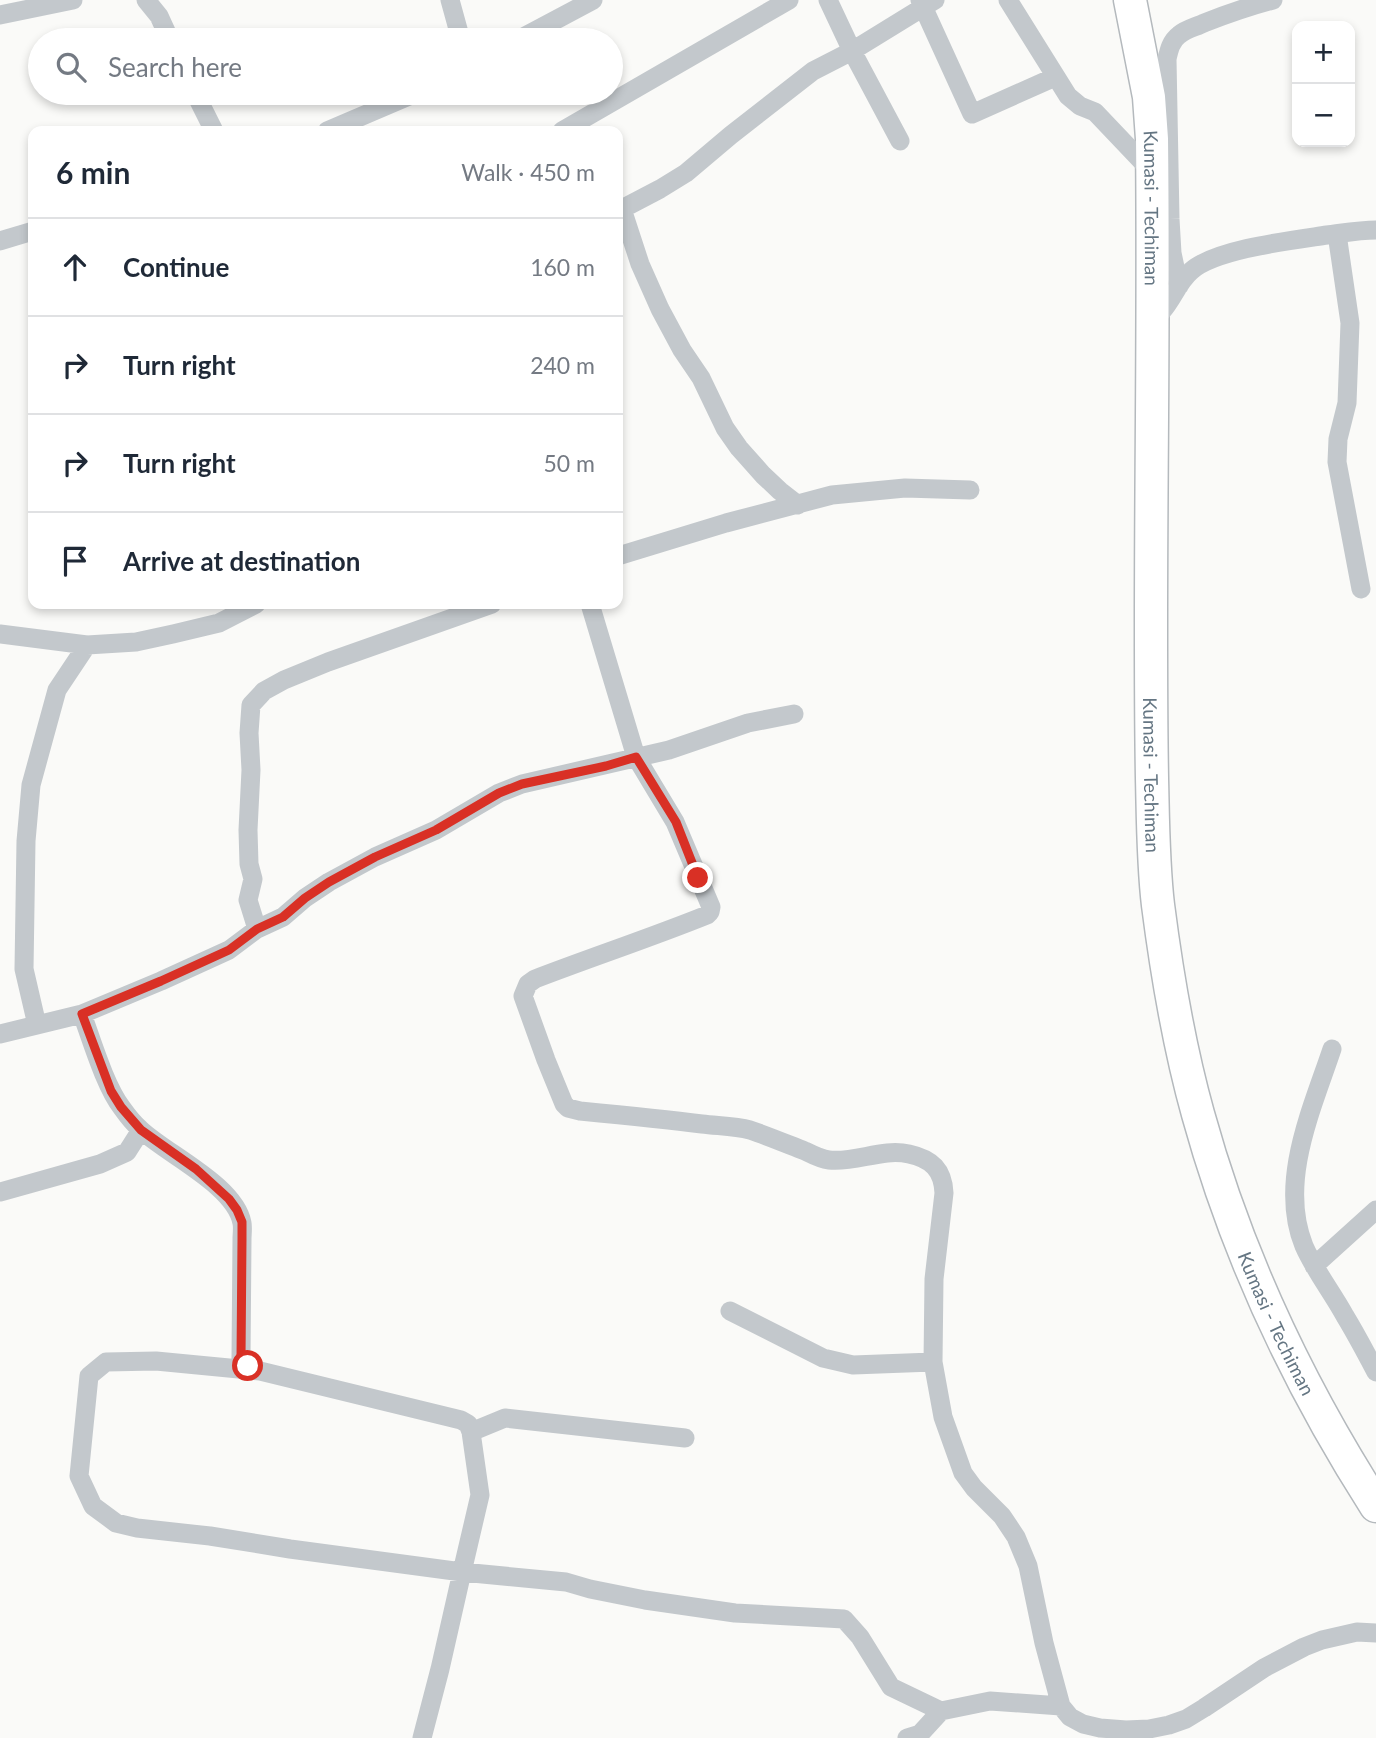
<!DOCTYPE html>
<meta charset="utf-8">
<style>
body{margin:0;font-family:Lato,sans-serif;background:#f2f2f3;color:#1f2937}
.controls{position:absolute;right:21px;top:21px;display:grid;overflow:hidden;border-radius:14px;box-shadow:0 4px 10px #0003}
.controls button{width:63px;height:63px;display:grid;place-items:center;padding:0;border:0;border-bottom:2px solid #e0e1e3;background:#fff;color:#1f2937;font:35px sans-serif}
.stop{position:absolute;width:21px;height:21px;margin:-16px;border:5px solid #d93025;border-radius:50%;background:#fff}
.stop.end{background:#d93025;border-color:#fff;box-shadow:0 2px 7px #0008}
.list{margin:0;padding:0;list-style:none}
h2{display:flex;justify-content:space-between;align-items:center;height:91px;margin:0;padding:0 28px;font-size:30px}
h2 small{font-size:23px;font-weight:400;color:#747a83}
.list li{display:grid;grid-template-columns:46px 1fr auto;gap:21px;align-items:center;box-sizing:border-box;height:98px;padding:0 28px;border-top:2px solid #e0e1e3}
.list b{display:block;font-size:26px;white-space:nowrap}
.list em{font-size:23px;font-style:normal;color:#747a83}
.icon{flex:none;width:38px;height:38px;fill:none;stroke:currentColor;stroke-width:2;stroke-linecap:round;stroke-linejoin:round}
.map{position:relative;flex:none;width:1376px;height:1738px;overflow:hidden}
.search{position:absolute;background:#fff;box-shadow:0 4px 10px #0003;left:28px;top:28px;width:595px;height:77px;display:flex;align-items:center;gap:18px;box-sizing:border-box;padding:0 24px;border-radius:38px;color:#747a83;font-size:26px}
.panel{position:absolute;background:#fff;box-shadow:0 4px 10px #0003;left:28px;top:126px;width:595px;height:483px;border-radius:14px}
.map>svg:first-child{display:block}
</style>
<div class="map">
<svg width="1376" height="1738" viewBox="0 0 1376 1738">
<rect width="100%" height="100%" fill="#fafaf8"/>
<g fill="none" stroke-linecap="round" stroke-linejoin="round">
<g stroke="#b4b9bd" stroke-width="35">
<g id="trunk">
<path id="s1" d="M1130,0l19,97 3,42c2,161 -1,322 -1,483 0,52 0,104 1,156 1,42 1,85 6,127 9,70 21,141 40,209 38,138 101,272 178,392"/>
</g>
</g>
<path stroke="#c3c8cc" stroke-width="19" d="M146,0l13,16 11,24
M450,0l11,40
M828,0l24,51 48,90
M920,0l52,114 83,-37
M1008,0l60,96 12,10 15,6 58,61
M0,15l73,-15
M518,40l75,-40
M195,93l19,38
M327,131l89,-38
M562,131l227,-131
M622,209l18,55 20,45 22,41 19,28 24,50 14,20 24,27 17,16 18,14
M618,211l42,-22 26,-16 45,-38 82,-64 39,-20 83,-51
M1337,234l13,89 -3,80 -9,36 -1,23 24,127
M0,241l33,-10
M1179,286l-7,-33 -2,-34 -3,-160c2,-9 4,-18 12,-24 7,-6 17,-8 25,-12 23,-9 46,-17 69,-23
M1150,322c4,-4 9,-7 12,-11 11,-12 16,-29 29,-40 24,-22 103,-31 136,-36 16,-2 33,-5 49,-5
M618,556l108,-33 106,-28 73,-7 65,2
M590,604l46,153 39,65 36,85 -1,5 -3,3c-57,23 -115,42 -172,64l-7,5 -5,12 23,64 18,44 4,4 12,3c41,4 82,8 122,13 16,2 33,2 48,6 18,6 37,14 55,21 8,4 15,8 24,9 27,3 53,-12 80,-6 23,5 34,16 35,39l-10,86 -1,83 10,55 20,56 11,15 28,28 14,21 12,29 16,77 17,63 9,11 13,7 17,4 26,2 23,-1 20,-4 17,-6 18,-11 60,-40 40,-21 18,-7 35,-8 19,1
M0,634l87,11
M257,929l-9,-29 5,-21 -4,-15 -1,-34 3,-60 -2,-37 2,-28 13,-14 20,-11 44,-18 164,-58
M82,1014c10,27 23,72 40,94 5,7 11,15 18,21 26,25 95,56 102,94 1,5 0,11 0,16l-1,120 8,7 11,5 201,49 7,4 3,8 9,63 -18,77 -172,-23 -80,-13 -73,-8 -21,-5 -23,-17 -14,-30 10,-100 17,-14 50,-1 104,10
M37,1025l-13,-56 2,-128 5,-56 26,-95 30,-45 49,-3 37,-8 46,-11 37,-19
M0,1034l82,-20 79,-33 68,-31 28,-21 26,-12 22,-19 24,-16 46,-25 61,-27 63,-37 23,-9 147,-34 79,-27 46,-9
M1332,1049c-20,60 -54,133 -28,197 11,25 28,46 41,70 11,18 21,37 31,56
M0,1192l100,-28 27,-12 14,-22
M1314,1266l62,-56
M730,1311l93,47 30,7 80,-3
M471,1432l34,-14 180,20
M422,1738l18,-69 22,-97 104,10 24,7 55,11 90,13 109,6 16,18 31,50 50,24 49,-10 71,5
M907,1738l13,-4 21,-23"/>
<use href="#trunk" stroke="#fff" stroke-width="32"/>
</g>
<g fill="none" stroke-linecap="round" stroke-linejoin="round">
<path stroke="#d93025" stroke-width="9" d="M248,1366l-7,-7 1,-120v-17l-5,-12 -8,-11 -33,-30 -55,-39 -20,-23 -10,-16 -29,-77 79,-33 68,-31 28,-21 26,-12 22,-19 24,-16 46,-25 61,-27 63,-37 23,-9 84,-18 30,-9 40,65 22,56"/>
</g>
<g text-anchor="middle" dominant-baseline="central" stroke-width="7" stroke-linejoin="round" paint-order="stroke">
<g font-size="19" fill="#657683" stroke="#fff">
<text stroke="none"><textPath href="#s1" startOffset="210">Kumasi - Techiman</textPath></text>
<text stroke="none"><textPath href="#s1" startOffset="777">Kumasi - Techiman</textPath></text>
<text stroke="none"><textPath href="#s1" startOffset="1344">Kumasi - Techiman</textPath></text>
</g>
</g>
</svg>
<div class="controls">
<button>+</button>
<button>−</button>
</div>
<div class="stop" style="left:248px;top:1366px"></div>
<div class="stop end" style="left:698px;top:878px"></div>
<div class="search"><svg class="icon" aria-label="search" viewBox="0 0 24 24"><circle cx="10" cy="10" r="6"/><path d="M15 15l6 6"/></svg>Search here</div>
<section class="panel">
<h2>6 min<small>Walk · 450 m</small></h2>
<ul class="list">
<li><svg class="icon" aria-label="ahead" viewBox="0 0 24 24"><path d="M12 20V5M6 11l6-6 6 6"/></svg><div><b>Continue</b></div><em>160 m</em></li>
<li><svg class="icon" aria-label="right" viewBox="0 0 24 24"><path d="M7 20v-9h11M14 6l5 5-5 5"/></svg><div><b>Turn right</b></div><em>240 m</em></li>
<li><svg class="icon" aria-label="right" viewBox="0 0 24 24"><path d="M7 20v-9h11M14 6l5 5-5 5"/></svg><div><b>Turn right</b></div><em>50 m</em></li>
<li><svg class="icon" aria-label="arrive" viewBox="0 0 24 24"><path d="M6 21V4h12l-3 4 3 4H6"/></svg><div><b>Arrive at destination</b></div></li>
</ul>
</section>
</div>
